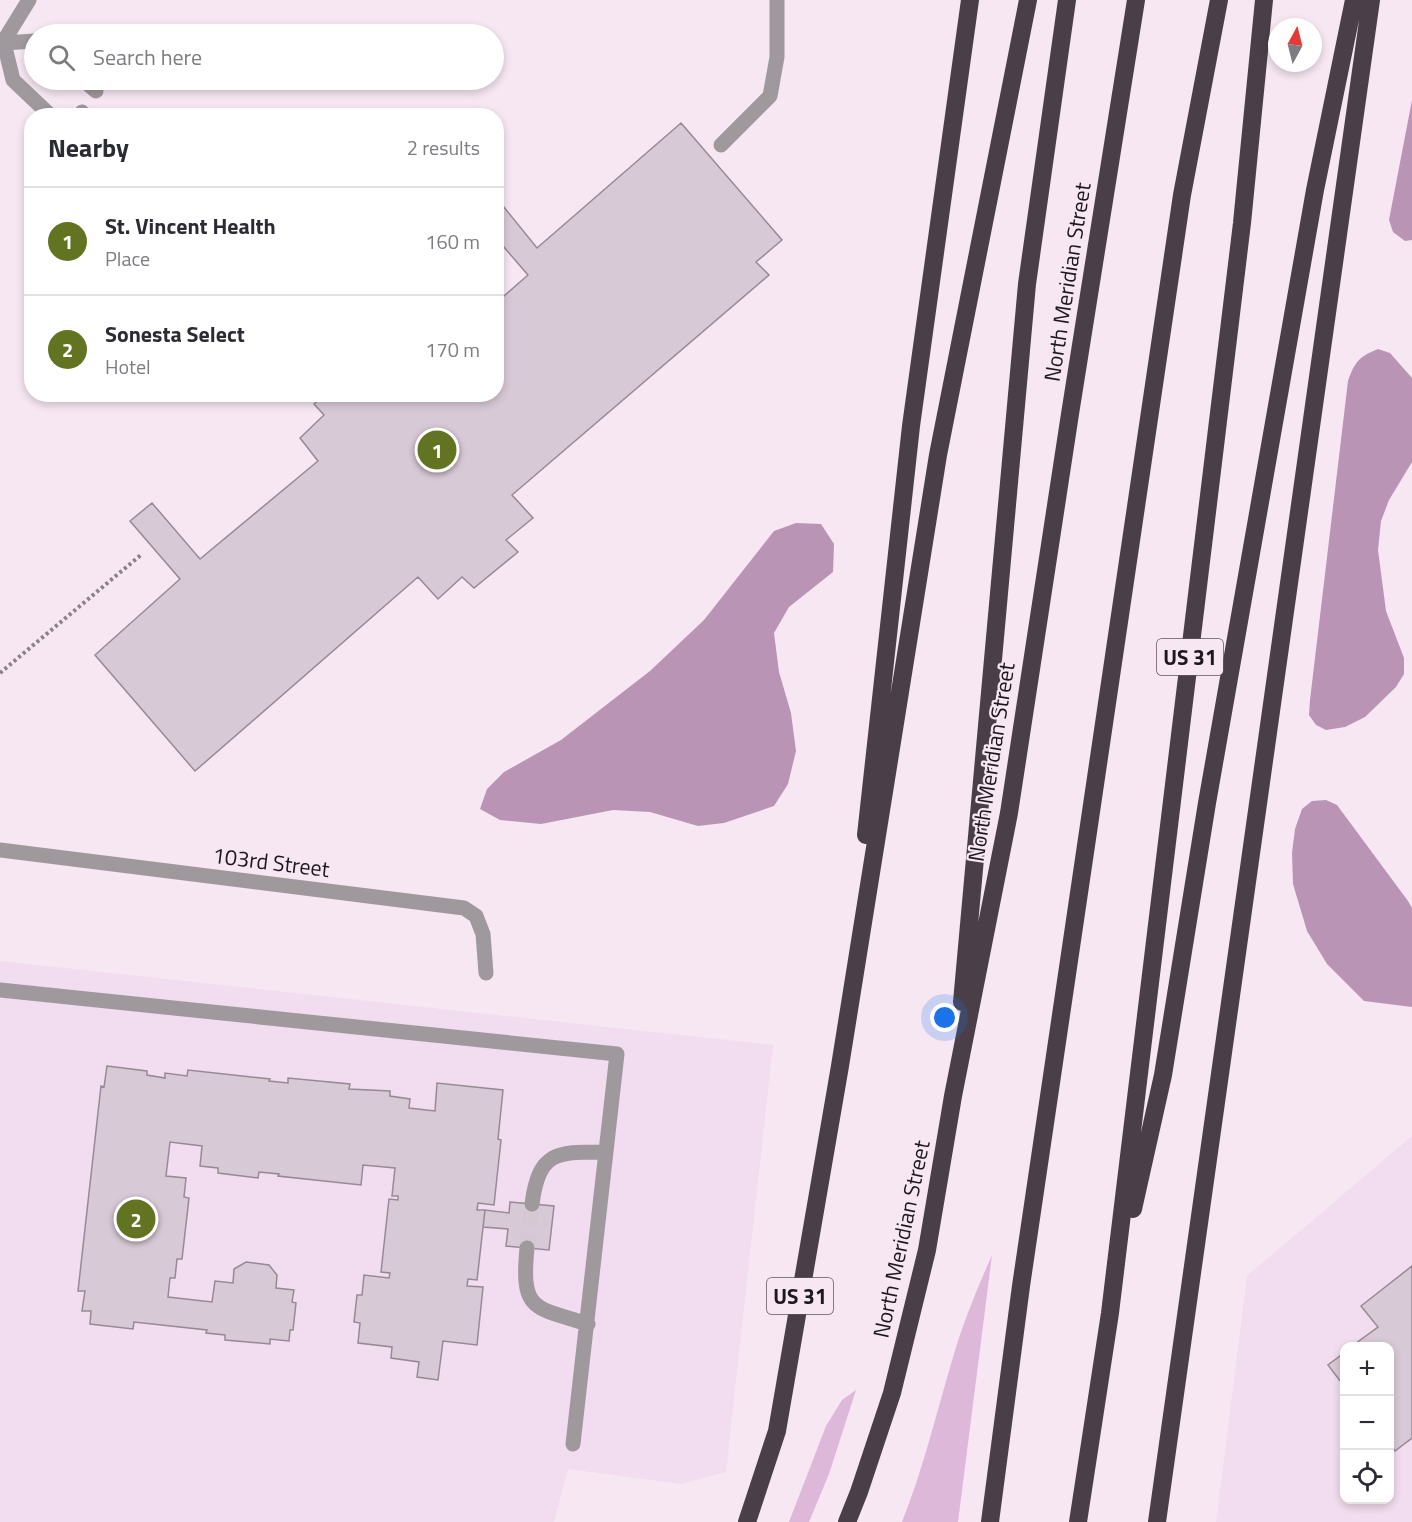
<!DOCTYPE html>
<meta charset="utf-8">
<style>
body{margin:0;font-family:"Titillium Web",sans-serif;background:#f7f7f7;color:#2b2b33}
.controls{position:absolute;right:18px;bottom:18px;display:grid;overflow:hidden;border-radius:12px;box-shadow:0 3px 9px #0003}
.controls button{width:54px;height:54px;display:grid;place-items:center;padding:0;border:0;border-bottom:2px solid #e1e1e2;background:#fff;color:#2b2b33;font:30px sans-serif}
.compass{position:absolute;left:1268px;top:18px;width:54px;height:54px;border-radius:50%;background:#fff;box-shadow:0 3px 9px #0003;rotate:7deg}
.you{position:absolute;left:945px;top:1018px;width:21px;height:21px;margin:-15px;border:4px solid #fff;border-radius:50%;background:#1a73e8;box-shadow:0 0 0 9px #1a73e833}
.badge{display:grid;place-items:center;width:39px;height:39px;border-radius:50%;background:#627321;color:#fff;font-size:20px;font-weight:700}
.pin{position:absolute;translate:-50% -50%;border:3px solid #fff;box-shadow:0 2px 6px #0006}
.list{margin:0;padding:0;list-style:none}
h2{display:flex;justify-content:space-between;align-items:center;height:78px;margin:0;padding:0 24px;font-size:26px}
h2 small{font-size:20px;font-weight:400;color:#7c7c81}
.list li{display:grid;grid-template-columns:39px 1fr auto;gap:18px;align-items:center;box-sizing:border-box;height:108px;padding:0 24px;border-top:2px solid #e1e1e2}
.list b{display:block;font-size:22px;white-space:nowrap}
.list p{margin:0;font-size:20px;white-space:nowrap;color:#7c7c81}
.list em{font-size:20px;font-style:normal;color:#7c7c81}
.icon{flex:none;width:33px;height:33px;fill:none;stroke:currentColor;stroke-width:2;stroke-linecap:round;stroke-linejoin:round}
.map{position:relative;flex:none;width:1412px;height:1522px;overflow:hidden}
.search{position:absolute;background:#fff;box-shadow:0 3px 9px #0003;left:24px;top:24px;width:480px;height:66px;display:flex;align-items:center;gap:15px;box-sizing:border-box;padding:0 21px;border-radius:33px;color:#7c7c81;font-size:22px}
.panel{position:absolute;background:#fff;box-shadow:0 3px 9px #0003;left:24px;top:108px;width:480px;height:294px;border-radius:24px}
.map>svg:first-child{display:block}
</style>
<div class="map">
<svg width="1412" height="1522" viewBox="0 0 1412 1522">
<rect width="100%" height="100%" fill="#f6e7f3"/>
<path fill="#f2dcef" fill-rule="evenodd" d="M0,961l773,84 -47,427 -45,12 -113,-15 -14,53h-554z
M1412,1136v386h-196l31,-246zM1344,1346h46v154h-46z"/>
<path fill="#ddb8d9" d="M992,1255l-34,267h-56c22,-55 35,-112 52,-168 10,-34 24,-67 38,-99z
M856,1390l-27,84 -20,48h-20l37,-96 16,-26z"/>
<path fill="#ba94b5" d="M1412,100v140l-7,1 -12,-9 -4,-12z
M1378,349l12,4 22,25v84l-23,38 -8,21 -3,29 8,61 18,47v16l-8,13 -31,30 -20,10 -19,3 -10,-5 -7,-10 1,-15 38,-319c7,-19 10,-24 30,-32z
M796,523l25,1 13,20 -1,28 -44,35 -15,26 5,39 12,41 5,38 -8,33 -14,22 -50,17 -26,3 -48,-14 -37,-2 -72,14 -41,-4 -20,-11 7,-20 17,-17 57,-32 89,-69 54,-51 70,-89z
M1326,800l11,5 71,96 4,7v99l-48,-6 -37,-37 -20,-33 -14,-47 -1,-31 3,-24 7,-20 10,-8z"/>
<path fill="#d8c9d6" stroke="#978995" stroke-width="1.5" d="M681,123l101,117 -26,22 13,13 -257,220 21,23 -27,22 12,12 -44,36 -12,-11 -24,22 -20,-22 -223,194 -100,-116 85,-76 -50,-58 22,-18 48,56 118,-98 -18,-23 24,-23 -10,-11 11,-10h171v-91l32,-28 -32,-37v-35l3,-2 38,47z
M107,1066l40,5v4l18,3v-5l22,3 1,-6 82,9 -1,2 19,2v-5l62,6 -1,5 41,2v5l20,3 -1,9 26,3 2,-28 66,7 -5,49 3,1 -7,65 -16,-2 -1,7h8l-8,70 -9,-1 -1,7 16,1 -6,58 -34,-4 -5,39 -21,-3 2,-15 -28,-4 1,-11 -34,-4 2,-20 -6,-1 3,-27h5l2,-20 25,3 1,-5 -9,-1 8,-73 9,1v-4h-6l3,-28 -32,-3 -2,20 -83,-9 1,-2 -20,-2 -1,6 -40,-5v-5l-18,-2 2,-20 -32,-4 -4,34 20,2 -2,19 5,1 -7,61h-5l-2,19h-5l-2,19 44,5 3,-21 18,2 1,-14 12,-7 23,3 8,10 -1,13 18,2 -2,12 4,1 -3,27h-3l-1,11 -19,-2v5l-45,-4v-5l-19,-2 1,-3 -73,-8 -1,7 -43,-5 1,-13h-9l3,-20h-7l23,-205 3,1z
M510,1202l44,4 -5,44 -43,-4 2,-17 -25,-2 2,-17 24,3z
M1412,1266v172l-17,13 -5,-7v-98h-38l26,-19 -17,-21z
M1344,1353v33l-16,-21z"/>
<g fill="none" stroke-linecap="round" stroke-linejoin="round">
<path stroke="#d5c8d3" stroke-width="15" stroke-dasharray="15 8" stroke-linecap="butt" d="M527,1248l5,-44"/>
<path stroke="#8b8189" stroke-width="4" stroke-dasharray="3 3" stroke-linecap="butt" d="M0,673l142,-119"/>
<path stroke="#9f999e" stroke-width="15" d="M0,40l4,3 30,-2
M4,43l9,37 38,36
M0,47l29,-47
M83,80l13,11
M82,112l3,4
M721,145l49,-49 7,-39v-57
M0,850l464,58 12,8 7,18 3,39
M0,990l617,64 -44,390
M532,1204c7,-54 26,-52 74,-52
M527,1248c-6,63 6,59 61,76"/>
<path stroke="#4a3f49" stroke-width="18" d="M866,835l45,-409 59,-426
M962,1002l65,-718 40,-284
M1133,1209l30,-134 44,-272 108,-613 39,-190
M747,1522l30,-91 63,-365 98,-611 90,-455
M847,1522l12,-30 33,-99 35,-143 26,-154 56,-283 61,-399 66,-414
M990,1522l31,-236 161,-1091 37,-195
M1078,1522l32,-209 132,-1090 22,-223
M1157,1522l214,-1522"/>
</g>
<g text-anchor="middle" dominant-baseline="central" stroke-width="4.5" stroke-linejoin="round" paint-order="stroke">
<g fill="#f6e7f3" stroke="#5e565d" stroke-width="1.5">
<rect x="1157" y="639" width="66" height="36" rx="4.5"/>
<rect x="767" y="1278" width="66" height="36" rx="4.5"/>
</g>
<g font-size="21" font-weight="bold" fill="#1d181d">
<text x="1190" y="657">US 31</text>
<text x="800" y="1296">US 31</text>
</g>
<g font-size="22" fill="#1d181d" stroke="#f6e7f3">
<text transform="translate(1067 282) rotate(-81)">North Meridian Street</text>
<text transform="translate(991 762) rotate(-81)">North Meridian Street</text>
<text transform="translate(271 862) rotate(7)">103rd Street</text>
<text transform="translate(901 1239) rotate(-78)">North Meridian Street</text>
</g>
</g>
</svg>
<div class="controls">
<button>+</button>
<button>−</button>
<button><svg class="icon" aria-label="locate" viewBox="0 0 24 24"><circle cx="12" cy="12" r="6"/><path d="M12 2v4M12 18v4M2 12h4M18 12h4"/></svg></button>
</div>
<svg class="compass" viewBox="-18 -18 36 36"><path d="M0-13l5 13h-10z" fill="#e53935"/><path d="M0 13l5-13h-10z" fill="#7c7c81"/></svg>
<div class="you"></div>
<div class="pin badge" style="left:437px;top:450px">1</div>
<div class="pin badge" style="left:136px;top:1219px">2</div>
<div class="search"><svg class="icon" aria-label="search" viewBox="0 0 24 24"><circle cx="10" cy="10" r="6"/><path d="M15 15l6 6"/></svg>Search here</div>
<section class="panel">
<h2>Nearby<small>2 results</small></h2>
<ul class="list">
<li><span class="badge">1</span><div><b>St. Vincent Health</b><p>Place</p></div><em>160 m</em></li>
<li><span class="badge">2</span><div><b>Sonesta Select</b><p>Hotel</p></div><em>170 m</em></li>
</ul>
</section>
</div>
